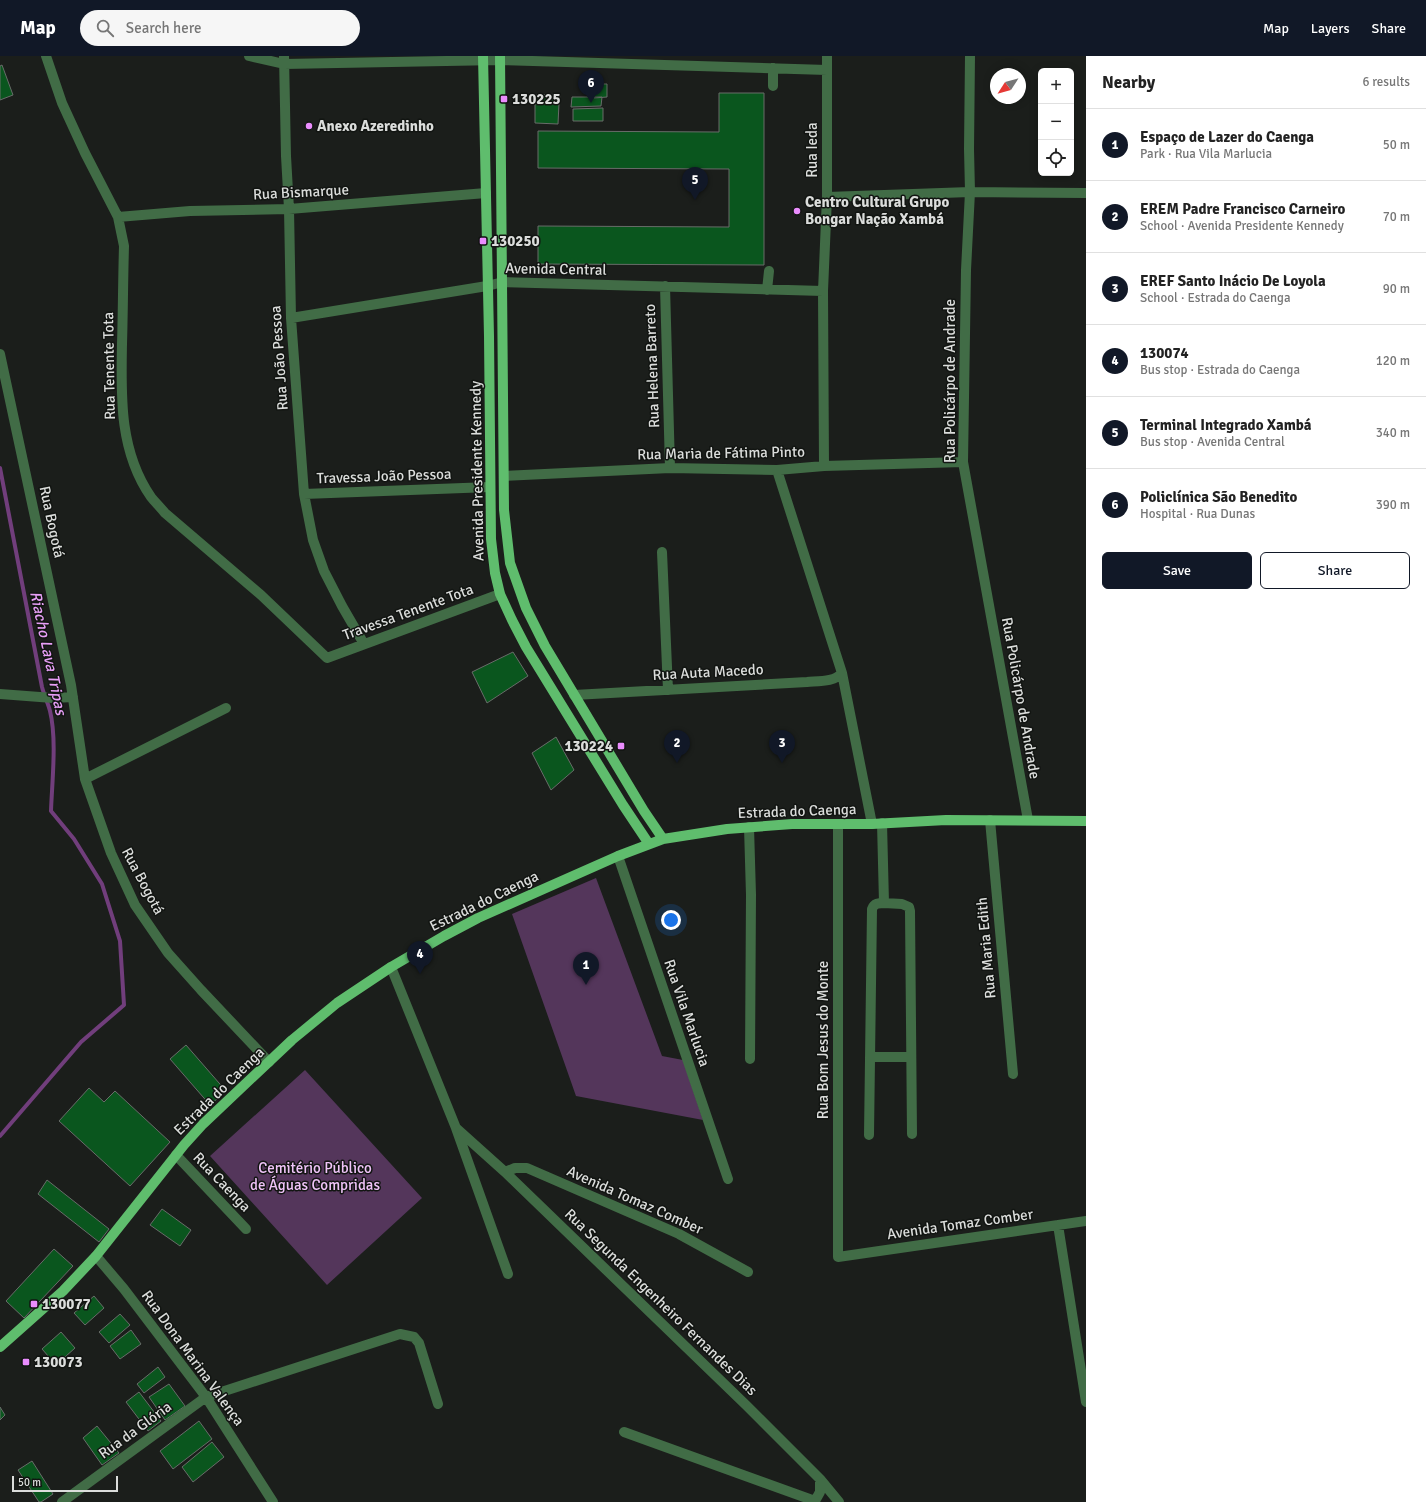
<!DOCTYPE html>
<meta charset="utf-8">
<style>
body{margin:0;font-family:Signika,sans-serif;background:#f6f6f6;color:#222}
.controls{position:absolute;right:12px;top:12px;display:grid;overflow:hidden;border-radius:6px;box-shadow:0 2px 10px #0003}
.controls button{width:36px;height:36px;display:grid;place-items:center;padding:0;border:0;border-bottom:1px solid #e0e0e0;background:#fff;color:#222;font:20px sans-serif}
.compass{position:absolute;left:990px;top:12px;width:36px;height:36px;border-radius:50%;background:#fff;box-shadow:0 2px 10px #0003;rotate:234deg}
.scale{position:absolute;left:12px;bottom:10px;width:106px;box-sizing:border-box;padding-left:4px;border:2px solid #dbdddb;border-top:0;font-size:11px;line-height:14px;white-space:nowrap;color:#dbdddb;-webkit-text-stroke:3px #121512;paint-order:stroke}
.you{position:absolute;left:671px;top:864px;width:14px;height:14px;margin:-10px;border:3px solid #fff;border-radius:50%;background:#1a73e8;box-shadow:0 0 0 6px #1a73e833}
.badge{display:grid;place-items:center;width:26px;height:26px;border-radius:50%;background:#111827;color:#fff;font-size:13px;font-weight:700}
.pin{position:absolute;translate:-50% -33px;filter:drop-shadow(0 1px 2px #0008)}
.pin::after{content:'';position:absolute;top:21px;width:14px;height:12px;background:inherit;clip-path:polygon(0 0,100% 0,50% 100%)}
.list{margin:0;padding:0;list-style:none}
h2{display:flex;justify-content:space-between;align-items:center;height:52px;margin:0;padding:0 16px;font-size:17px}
h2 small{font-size:13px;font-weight:400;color:#767676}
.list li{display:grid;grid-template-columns:26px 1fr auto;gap:12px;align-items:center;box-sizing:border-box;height:72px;padding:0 16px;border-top:1px solid #e0e0e0}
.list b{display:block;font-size:15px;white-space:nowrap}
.list p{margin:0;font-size:13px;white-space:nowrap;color:#767676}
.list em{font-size:13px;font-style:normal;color:#767676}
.actions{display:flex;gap:8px;padding:12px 16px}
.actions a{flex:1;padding:9px 0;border:1px solid #111827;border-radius:6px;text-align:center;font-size:14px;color:#111827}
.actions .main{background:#111827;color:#fff}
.icon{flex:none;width:22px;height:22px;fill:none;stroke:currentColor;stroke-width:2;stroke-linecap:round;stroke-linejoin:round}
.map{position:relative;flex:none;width:1086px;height:1446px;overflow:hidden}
header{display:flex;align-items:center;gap:24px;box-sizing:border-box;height:56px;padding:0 20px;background:#111827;color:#fff}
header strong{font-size:19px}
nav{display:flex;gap:22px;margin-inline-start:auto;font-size:14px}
.search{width:280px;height:36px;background:#f6f6f6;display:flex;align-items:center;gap:10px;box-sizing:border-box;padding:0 14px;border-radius:22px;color:#767676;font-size:15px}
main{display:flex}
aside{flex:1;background:#fff}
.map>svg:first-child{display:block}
</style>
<header>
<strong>Map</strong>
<div class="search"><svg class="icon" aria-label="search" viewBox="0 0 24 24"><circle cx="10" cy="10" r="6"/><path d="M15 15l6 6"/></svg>Search here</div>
<nav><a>Map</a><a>Layers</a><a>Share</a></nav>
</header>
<main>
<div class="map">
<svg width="1086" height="1446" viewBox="0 0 1086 1446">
<rect width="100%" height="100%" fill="#1b1e1b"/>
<path fill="#54365b" d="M596,822l66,178 21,4 20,60 -127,-24 -64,-182z
M305,1014l117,128 -95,87 -117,-129z"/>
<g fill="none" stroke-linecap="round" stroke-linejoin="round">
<path stroke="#713e7c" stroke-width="4" d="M0,412l42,219c2,8 6,16 8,24 7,28 2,71 1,100l23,28 28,45 18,57 4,64 -43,37 -81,94"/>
</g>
<path fill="#0a561e" stroke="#686c69" d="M2,9l11,30 -13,5v-34z
M592,28h15v13l-13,1z
M719,37h45v172l-226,-1v-38l191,1v-58l-191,-1v-37l181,1z
M560,38l-1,9 -24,1v-9z
M572,41h30l-1,9 -30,1z
M559,47l-1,21 -23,-1v-19z
M603,52v13h-30v-12z
M513,596l15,24 -41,27 -15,-31z
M556,681l18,33 -23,20 -19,-37z
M186,989l40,46 -16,14 -40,-46z
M89,1032l15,14 11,-11 55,51 -40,44 -71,-65z
M47,1124l62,49 -10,13 -61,-48z
M162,1153l29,21 -11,16 -30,-21z
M54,1193l19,17 -49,52 -18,-17z
M94,1240l10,12 -19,17 -11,-12z
M120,1258l10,11 -21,18 -10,-11z
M131,1274l10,14 -21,15 -10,-13z
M61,1276l14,16 -19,17 -14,-16z
M158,1311l7,10 -21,16 -7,-9z
M169,1328l16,22 -20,14 -16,-23z
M139,1336l22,29 -13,10 -22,-29z
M0,1351l5,8 -5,5z
M199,1365l13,18 -39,30 -13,-18z
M97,1370l22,27 -17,12 -19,-27z
M212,1386l12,15 -31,25 -11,-15z
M32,1405l21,33 -12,8h-2l-21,-32z"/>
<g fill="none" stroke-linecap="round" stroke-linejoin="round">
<path stroke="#416c46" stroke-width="10" d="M46,0l16,47 23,50 33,64 6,29c-1,32 -1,65 -2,98 -1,52 -3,107 29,153 4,5 9,10 14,16l96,82 66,63 173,-64
M249,0l35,8 216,-4 327,10
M284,0l2,100 3,53 2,109 13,176 9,46 11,31 18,35 22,38
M970,0l-1,93 1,43 -4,78 -3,192 65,358
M773,30v-18
M827,141l143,-5 116,1
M118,161l72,-6 99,-2 197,-16
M665,230l5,182
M767,234l2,-19
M291,262l196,-32 16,-4 320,9
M0,298l71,331 14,94 26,74 24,52 33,48 33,37 68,72
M824,410l-1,-175 4,-94v-141
M504,420l166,-8 107,2 47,-4 139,-4
M304,438l186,-7
M662,496l6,138
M842,617l30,151
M0,638l53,4 20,-1
M574,639l233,-13c11,-1 28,0 35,-9l-65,-203
M85,723l141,-71
M990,764l23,254
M882,767l2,80 18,1 7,3 1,4 2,223
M838,768v433l248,-36
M749,771l2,68 -1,164
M618,800l110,323
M391,911l65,161 52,146
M870,1001h41
M456,1072l49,44 241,233 74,74 19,23
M869,1079l3,-226c2,-6 7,-6 12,-6
M176,1099l70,74
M505,1116l10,-4h12l152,66 69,38
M1058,1169l28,177
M96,1200l28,33 82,108 67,105
M624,1376l191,69 5,-9v-13
M62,1446l144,-105 194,-63 14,3 5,6 19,61"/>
<path stroke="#5fbd6d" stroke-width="10" d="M483,0l6,280 2,203 4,34 5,21 12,26 14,27 97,158 26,39
M500,0l4,454 6,53 16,45 19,38 99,165 19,28
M0,1291l63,-56 33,-35 88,-111 19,-21 89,-84 45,-37 54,-36 53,-31 34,-18 140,-62 45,-17 64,-10 65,-5h80l74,-4 140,1"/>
</g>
<g fill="#ea8dfd" stroke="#121512" stroke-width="1.5">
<rect x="500" y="39" width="8" height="8" rx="2"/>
<circle cx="309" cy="70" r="4"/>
<circle cx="797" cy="155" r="4"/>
<rect x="479" y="181" width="8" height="8" rx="2"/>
<rect x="617" y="686" width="8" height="8" rx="2"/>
<rect x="30" y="1244" width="8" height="8" rx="2"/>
<rect x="22" y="1302" width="8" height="8" rx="2"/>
</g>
<g text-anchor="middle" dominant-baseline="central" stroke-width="3" stroke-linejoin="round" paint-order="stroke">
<g font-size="15" font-weight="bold" fill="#dbdddb" stroke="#121512" text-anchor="start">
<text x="512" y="43">130225</text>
<text x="317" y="70">Anexo Azeredinho</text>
<text x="805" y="146">Centro Cultural Grupo<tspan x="805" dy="17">Bongar Nação Xambá</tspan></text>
<text x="491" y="185">130250</text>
<text x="613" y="690" text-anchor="end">130224</text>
<text x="42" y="1248">130077</text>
<text x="34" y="1306">130073</text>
</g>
<g font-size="15" fill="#dbdddb" stroke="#121512">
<text transform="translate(812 94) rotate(-90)">Rua Ieda</text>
<text transform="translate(301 136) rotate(-3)">Rua Bismarque</text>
<text transform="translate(556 213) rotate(1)">Avenida Central</text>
<text transform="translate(279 302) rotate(-94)">Rua João Pessoa</text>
<text transform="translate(109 310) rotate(-91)">Rua Tenente Tota</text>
<text transform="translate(652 310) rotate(-92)">Rua Helena Barreto</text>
<text transform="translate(950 325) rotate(-90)">Rua Policárpo de Andrade</text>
<text transform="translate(721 397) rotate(-1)">Rua Maria de Fátima Pinto</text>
<text transform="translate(477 415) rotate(-91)">Avenida Presidente Kennedy</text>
<text transform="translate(384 420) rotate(-2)">Travessa João Pessoa</text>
<text transform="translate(52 466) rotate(78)">Rua Bogotá</text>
<text transform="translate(408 556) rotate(-20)">Travessa Tenente Tota</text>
<text transform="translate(708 616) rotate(-3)">Rua Auta Macedo</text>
<text transform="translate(1021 642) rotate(80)">Rua Policárpo de Andrade</text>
<text transform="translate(797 755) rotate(-2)">Estrada do Caenga</text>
<text transform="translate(143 825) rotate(62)">Rua Bogotá</text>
<text transform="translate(484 845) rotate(-26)">Estrada do Caenga</text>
<text transform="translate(986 892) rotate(-95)">Rua Maria Edith</text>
<text transform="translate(687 957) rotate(71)">Rua Vila Marlucia</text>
<text transform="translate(823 984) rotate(-90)">Rua Bom Jesus do Monte</text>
<text transform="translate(219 1035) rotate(-44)">Estrada do Caenga</text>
<text transform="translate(222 1126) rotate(46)">Rua Caenga</text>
<text transform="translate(635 1144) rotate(24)">Avenida Tomaz Comber</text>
<text transform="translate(960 1168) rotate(-8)">Avenida Tomaz Comber</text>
<text transform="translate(661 1246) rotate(44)">Rua Segunda Engenheiro Fernandes Dias</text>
<text transform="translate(193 1302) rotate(54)">Rua Dona Marina Valença</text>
<text transform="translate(135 1374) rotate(-36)">Rua da Glória</text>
</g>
<g font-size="15" fill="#f0c4f9" stroke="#121512">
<text x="315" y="1112">Cemitério Público<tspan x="315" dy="17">de Águas Compridas</tspan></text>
</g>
<g font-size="16" font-style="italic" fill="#e79ff6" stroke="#121512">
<text transform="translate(48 597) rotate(78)">Riacho Lava Tripas</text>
</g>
</g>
</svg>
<div class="controls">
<button>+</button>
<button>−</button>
<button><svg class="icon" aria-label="locate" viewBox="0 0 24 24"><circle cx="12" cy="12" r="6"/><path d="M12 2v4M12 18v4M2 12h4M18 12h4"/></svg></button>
</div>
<svg class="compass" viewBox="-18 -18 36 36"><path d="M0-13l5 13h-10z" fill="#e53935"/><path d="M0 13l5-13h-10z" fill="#767676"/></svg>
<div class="scale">50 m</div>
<div class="you"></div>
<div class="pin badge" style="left:586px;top:929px">1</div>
<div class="pin badge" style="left:677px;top:707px">2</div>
<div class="pin badge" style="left:782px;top:707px">3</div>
<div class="pin badge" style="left:420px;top:918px">4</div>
<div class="pin badge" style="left:695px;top:144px">5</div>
<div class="pin badge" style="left:591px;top:47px">6</div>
</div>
<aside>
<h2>Nearby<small>6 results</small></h2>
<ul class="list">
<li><span class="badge">1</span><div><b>Espaço de Lazer do Caenga</b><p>Park · Rua Vila Marlucia</p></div><em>50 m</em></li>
<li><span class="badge">2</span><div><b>EREM Padre Francisco Carneiro</b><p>School · Avenida Presidente Kennedy</p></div><em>70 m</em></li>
<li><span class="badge">3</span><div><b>EREF Santo Inácio De Loyola</b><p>School · Estrada do Caenga</p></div><em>90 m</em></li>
<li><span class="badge">4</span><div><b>130074</b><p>Bus stop · Estrada do Caenga</p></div><em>120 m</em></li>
<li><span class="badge">5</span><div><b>Terminal Integrado Xambá</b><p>Bus stop · Avenida Central</p></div><em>340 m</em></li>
<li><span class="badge">6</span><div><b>Policlínica São Benedito</b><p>Hospital · Rua Dunas</p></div><em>390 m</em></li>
</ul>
<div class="actions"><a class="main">Save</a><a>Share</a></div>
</aside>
</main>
